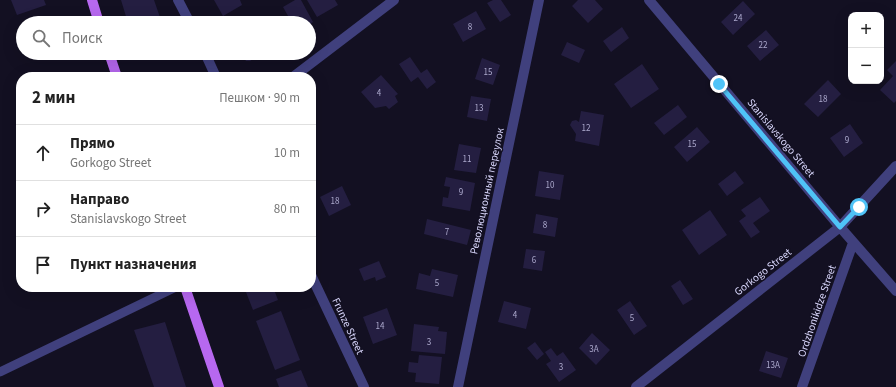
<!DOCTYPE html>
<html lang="ru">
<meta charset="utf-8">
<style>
body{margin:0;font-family:"Source Sans 3",sans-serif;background:#f2f2f2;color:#222}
.controls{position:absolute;right:12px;top:12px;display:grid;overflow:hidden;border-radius:8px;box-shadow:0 4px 16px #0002}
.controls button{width:36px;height:36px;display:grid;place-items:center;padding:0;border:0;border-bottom:1px solid #e0e0e0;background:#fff;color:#222;font:20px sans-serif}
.stop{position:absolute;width:12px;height:12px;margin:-9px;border:3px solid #4fc3f7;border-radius:50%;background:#fff}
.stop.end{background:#4fc3f7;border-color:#fff;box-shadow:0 1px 4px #0008}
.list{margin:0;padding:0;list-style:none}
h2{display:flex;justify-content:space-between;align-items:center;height:52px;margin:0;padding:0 16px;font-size:17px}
h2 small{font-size:13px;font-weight:400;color:#767676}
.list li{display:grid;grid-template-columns:26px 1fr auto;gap:12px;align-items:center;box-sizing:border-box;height:56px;padding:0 16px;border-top:1px solid #e0e0e0}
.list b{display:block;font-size:15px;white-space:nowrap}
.list p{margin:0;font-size:13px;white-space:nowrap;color:#767676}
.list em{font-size:13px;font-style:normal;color:#767676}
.icon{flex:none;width:22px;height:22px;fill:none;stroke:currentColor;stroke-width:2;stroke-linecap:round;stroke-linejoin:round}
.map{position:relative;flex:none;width:896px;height:387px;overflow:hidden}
.search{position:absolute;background:#fff;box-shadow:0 4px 16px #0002;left:16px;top:16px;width:300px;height:44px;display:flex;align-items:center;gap:10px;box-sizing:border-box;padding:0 14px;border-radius:22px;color:#767676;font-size:15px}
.panel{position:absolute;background:#fff;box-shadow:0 4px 16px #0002;left:16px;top:72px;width:300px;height:220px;border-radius:16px}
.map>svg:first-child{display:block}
</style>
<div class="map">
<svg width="896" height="387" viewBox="0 0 896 387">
<rect width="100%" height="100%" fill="#131022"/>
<path fill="#241e41" d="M11,0h33l2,5 -29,10z
M121,0h33l8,23h-34z
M214,0h26l2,5 -19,11z
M295,0h6l12,22 -4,3v-2h-17l-9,-16z
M307,0h28l3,5 -21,12z
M493,0h8l10,15 -11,7 -13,-19z
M578,0h17l8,9 -15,14 -16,-17z
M743,1l12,13 -22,21 -12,-13z
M476,11l10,18 -23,13 -10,-18z
M622,27l7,11 -18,14 -8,-11z
M766,30l13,15 -19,16 -13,-15z
M567,42l18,8 -6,13 -18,-8z
M241,53h22l-13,8h-4z
M410,57l11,16 6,-4 9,13 -9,7 -9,-12 -7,5 -12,-18z
M482,58l18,7 -7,20 -18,-6z
M896,61v40l-2,2 -14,-13 13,-14 -6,-6z
M642,64l17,25 -28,19 -17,-24z
M381,75l17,19 -3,2 3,6 -9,7 -3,-3 -11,2 -14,-16z
M828,80l13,14 -23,23 -14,-13z
M471,96l20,3 -4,22 -20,-4z
M678,105l9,12 -23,18 -10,-12z
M581,111l23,4 -5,31 -24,-5 1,-7 -6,-9 2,-4 4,-1 3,2z
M850,124l13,19 -19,14 -14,-19z
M697,127l13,15 -23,20 -13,-15z
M459,144l22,4 -5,25 -22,-3z
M539,171l25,4 -4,25 -25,-4z
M735,171l9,12 -17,13 -9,-12z
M446,177l29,6 -5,28 -28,-5 1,-9 5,1 2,-11 -6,-1z
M342,186l9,19 -22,11 -9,-19z
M760,197l10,14 -17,12 7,9 -9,6 -12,-17 7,-5 -5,-6z
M710,210l17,25 -28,20 -17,-25z
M536,214l22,4 -3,19 -22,-4z
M427,219l44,11 -4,15 -43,-11z
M526,249l19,2 -3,20 -19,-3z
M379,261l7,16 -10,4 -1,-4 -11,4 -5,-12z
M432,269l26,6 -5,22 -37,-8 3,-16 11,3z
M680,280l13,19 -10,6 -12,-19z
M244,287h29l5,13 -25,10z
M504,301l27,7 -5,21 -28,-7z
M630,301l17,25 -13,9 -17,-25z
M387,308l10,27 -24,9 -10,-27z
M281,311l19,49 -25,10 -19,-49z
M165,322l21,65h-32l-20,-57z
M414,324l25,3 -1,4 9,1 -2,22 -34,-3z
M592,333l18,17 -14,15 -17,-17z
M535,342l9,12 -7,6 -10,-12z
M551,348l6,8 6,-4 13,18 -17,12 -13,-18 5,-3 -6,-9z
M766,351l22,7 -7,20 -22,-7z
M419,355l23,2 -3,27 -24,-2 1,-9 -8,-1 1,-10 9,1z
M301,370l7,17h-29l-3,-8z"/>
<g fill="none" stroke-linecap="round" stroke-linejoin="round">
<path stroke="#40407d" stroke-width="9" d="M0,372l176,-85"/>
<path stroke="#40407d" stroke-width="10" d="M178,0l12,23
M649,0l191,227 56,64
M205,53l11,24
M293,77l101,-77
M311,275l53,112
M458,387l81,-387
M636,387l204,-160 56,-61
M802,387l51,-144"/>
<path stroke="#b768f0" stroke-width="10" d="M92,0l7,23
M109,53l8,24
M185,287l34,100"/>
</g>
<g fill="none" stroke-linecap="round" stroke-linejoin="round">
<path stroke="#4fc3f7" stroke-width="5" d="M719,84l121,143 19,-20"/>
</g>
<g text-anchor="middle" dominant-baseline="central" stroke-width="3" stroke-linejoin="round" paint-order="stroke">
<g font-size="9" fill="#aba8cc">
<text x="738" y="18">24</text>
<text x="470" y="27">8</text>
<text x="763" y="45">22</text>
<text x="488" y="72">15</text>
<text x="379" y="93">4</text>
<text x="823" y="99">18</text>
<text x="479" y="108">13</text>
<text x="586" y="128">12</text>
<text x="847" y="140">9</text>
<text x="692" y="144">15</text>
<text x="467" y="159">11</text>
<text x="550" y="185">10</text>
<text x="461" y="192">9</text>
<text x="335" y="201">18</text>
<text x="545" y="225">8</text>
<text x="447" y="232">7</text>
<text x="534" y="260">6</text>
<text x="437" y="283">5</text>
<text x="515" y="315">4</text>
<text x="632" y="318">5</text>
<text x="380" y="326">14</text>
<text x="429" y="342">3</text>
<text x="594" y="349">3А</text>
<text x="773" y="365">13А</text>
<text x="561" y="367">3</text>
</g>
<g font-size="11" fill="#d8d6fb" stroke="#131022">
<text transform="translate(781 138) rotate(50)">Stanislavskogo Street</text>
<text transform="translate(487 191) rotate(-78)">Революционный переулок</text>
<text transform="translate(763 272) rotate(-38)">Gorkogo Street</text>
<text transform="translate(817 311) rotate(-71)">Ordzhonikidze Street</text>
<text transform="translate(348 326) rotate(65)">Frunze Street</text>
</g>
</g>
</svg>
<div class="controls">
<button>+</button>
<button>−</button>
</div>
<div class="stop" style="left:859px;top:207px"></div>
<div class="stop end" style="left:719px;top:84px"></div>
<div class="search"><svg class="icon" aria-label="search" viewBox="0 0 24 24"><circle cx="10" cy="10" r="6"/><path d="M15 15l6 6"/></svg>Поиск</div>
<section class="panel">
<h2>2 мин<small>Пешком · 90 m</small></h2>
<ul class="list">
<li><svg class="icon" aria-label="ahead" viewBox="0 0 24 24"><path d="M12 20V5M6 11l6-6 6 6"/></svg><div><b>Прямо</b><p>Gorkogo Street</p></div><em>10 m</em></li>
<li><svg class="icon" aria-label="right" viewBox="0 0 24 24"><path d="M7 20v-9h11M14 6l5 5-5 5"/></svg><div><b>Направо</b><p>Stanislavskogo Street</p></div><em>80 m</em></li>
<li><svg class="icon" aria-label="arrive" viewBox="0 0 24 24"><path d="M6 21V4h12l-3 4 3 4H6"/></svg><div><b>Пункт назначения</b></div></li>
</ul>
</section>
</div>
